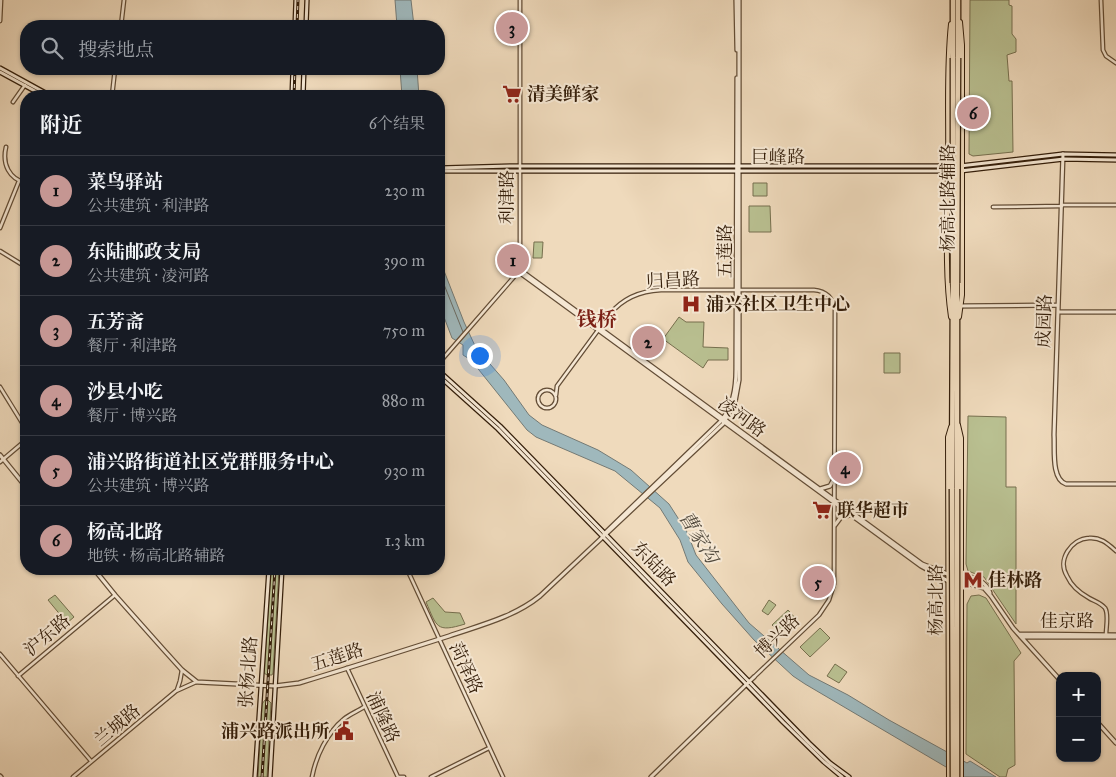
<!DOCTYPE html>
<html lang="zh">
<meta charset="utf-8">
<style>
body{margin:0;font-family:"IM FELL Great Primer","Noto Serif SC",serif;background:#242831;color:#f1f3f6}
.controls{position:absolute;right:15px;bottom:15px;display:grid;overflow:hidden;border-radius:10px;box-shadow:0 1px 4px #0004}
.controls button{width:45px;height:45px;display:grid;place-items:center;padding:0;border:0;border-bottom:1px solid #363941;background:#171b24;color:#f1f3f6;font:25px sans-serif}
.you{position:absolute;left:479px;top:355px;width:18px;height:18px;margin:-12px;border:4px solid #fff;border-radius:50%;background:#1a73e8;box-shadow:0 0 0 8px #1a73e833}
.badge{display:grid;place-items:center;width:32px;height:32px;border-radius:50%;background:#c59692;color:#111;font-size:16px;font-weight:700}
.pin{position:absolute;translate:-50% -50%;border:2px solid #fff;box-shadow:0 1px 5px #0006}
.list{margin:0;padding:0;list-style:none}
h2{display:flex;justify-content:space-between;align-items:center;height:65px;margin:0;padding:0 20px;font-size:21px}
h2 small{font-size:16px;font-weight:400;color:#9ea1a6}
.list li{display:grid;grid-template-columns:32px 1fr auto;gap:15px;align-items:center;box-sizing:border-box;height:70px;padding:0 20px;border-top:1px solid #363941}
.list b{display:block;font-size:19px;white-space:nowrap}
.list p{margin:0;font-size:16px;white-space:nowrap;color:#9ea1a6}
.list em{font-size:16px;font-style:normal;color:#9ea1a6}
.icon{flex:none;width:28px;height:28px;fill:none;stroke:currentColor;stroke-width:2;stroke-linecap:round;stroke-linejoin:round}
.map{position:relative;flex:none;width:1116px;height:777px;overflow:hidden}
.search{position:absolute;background:#171b24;box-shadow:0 1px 4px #0004;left:20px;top:20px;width:425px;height:55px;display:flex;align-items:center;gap:12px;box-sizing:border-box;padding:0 18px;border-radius:20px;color:#9ea1a6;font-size:19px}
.panel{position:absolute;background:#171b24;box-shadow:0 1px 4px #0004;left:20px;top:90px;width:425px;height:485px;border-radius:20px}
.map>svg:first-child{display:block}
</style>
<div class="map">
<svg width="1116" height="777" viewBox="0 0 1116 777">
<rect width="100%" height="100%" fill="#efdabc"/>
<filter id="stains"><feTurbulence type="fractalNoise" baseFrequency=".004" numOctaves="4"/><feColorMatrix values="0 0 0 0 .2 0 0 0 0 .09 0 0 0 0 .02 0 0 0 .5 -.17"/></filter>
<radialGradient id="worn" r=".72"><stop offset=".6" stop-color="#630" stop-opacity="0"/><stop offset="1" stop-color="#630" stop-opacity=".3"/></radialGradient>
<path fill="#b9c091" stroke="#766f4e" d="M970,0h39v5l3,1v28l4,5v13l-9,3 2,26h3l1,71 -40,4 -4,-2z
M753,183h14v13h-14z
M749,206h21l1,26h-22z
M534,242h9l-1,16h-9z
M679,317l7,5h18l-1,25 25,1v12h-20l-5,8 -40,-29z
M884,353h16v20h-16z
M968,416l38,1v70h10v137l-32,-47 -16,-6 -2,-7z
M271,569h8l-6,104 -1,2h-5l-3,-2z
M55,595l19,22 -7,6 -19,-23z
M979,595l7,3 35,55 -7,8 1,104 -7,4 -2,8h-6l-34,-23 1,-150 4,-8z
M433,598l12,14 15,1 5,11c-29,9 -28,3 -39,-22z
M769,600l7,5 -8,10 -6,-4z
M788,610l9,10 -16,14 -9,-9z
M820,628l10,10 -20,19 -10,-10z
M835,664l12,8 -8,11 -12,-7z
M265,700h3l3,3 -4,74h-9l4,-73z"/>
<path fill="#9fb8bc" stroke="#747a75" d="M395,0h16l3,26h-17z
M400,69h17l2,27h-17z
M439,258l25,64 12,26 28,32 25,35 13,10 56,25 33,20 38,34 18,28 9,23 53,68 60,52 39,20 41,25 78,43 3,-2 26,16h-33l-158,-93 -12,-8 -39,-36 -32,-36 -34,-42 -8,-22 -20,-32 -45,-37 -79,-34 -9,-7 -56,-70 -8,-5v-10l-11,-7 -13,-34z"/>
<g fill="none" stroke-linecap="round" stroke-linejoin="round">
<path stroke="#6a6b63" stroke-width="1" d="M439,272l24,60"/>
<g stroke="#634d36" stroke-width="5">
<path id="minor" d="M1101,0l2,50 3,6 10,7
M0,21l1,-21
M121,26l3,-26
M112,96l3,-27
M13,102l12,-17
M6,147c-4,17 3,32 20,36
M1063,205h53
M993,207l69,-1
M0,228l19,-47
M0,251l26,16
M439,363l81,-93v-270
M0,387l26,42
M538 399a9 9 0 1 1 18 0a9 9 0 1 1-18 0Z
M556,395l1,-9 53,-72c13,-16 30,-23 51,-24h153c12,1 19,8 21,20l-1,274 -5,16 -10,15 -65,62
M0,462l26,-22
M407,569l96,208
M1106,635c0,-8 3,-21 -1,-27 -4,-5 -11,-7 -16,-10 -9,-5 -18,-13 -22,-22 -10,-16 4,-37 22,-38 12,-1 19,6 27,13
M0,654l91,107
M347,668l51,109
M18,676l97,-81
M177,690l3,-9 2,-11
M73,777l103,-86 20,-9
M312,777c4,-21 15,-44 32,-58 6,-5 14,-8 20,-12
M398,777h6
M431,777l58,-29"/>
</g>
<g stroke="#634d36" stroke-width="5.5">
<path id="tertiary" d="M736,0l1,50
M1063,154l-9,281c1,14 -3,44 12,49h50
M520,270l402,294 28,11
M519,272l402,294 29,16h14l20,6 7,8 22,32 47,52
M960,306l98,-1
M1058,312h58
M0,455l26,32
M820,489l10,-3 5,-9
M835,525l6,-8 9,-2
M604,534l117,-113c12,-15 15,-32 15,-52l1,-291
M94,569l21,26 48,54 19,21 15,12 78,4 24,-3c50,-15 100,-31 150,-47 32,-11 65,-19 91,-40l183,-172 12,-22 4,-22v-380
M959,575c11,1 27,5 31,18
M1019,634l97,1
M1021,637h94
M1097,722l19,21
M0,776l1,1
M651,777l103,-100"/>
</g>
<g stroke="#341e0a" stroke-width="5.5">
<path id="secondary" d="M295,26l1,-26
M306,26l1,-26
M0,68l51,28
M0,72l44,24
M292,96l1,-27
M303,96l1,-27
M960,166l103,-12 53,1
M439,168l73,-2h437
M439,171h510
M960,171l104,-12 52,1
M439,371l61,55 309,317 21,20 19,14
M439,376l59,53 285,293 41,40 18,15
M255,777l14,-208
M270,777l12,-208"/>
</g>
<g stroke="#341e0a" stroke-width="6">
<path id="primary" d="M951,317c-7,-48 -3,-104 -3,-152 1,-47 -2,-94 3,-141
M959,317l3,-22v-250l-2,-23
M958,425l3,13v339
M949,777l-1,-340 3,-10"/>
</g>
<g stroke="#341e0a" stroke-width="7">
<path id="trunk" d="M953,58v-58
M958,58v-58
M957,283v206
M952,489l1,-206"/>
</g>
<use href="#minor" stroke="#f5e7d3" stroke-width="2.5"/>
<use href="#tertiary" stroke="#f5e7d3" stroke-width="3"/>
<use href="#secondary" stroke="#f5e7d3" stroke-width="3"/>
<use href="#primary" stroke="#efdabc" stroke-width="4"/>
<use href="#trunk" stroke="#efdabc" stroke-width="4.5"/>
<g stroke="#341e0a" stroke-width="3">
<path id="rail" d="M297,26l1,-26
M294,96l1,-27
M262,777l13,-208"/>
</g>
<use href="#rail" stroke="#f5e7d3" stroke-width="1" stroke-dasharray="4" stroke-linecap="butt"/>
<g stroke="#341e0a" stroke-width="7" stroke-linecap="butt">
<path id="trunk-bridge" d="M953,283v-225
M957,283l1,-225
M952,489l1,288
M957,777v-288"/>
</g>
<use href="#trunk-bridge" stroke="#efdabc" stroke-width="4.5"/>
</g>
<defs>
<g id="supermarket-bare" transform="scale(1.5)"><path d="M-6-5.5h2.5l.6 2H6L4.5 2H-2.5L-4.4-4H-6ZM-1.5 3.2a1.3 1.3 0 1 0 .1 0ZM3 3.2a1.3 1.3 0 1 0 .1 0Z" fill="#8f2418" stroke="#f5e7d3" stroke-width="2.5" paint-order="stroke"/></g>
<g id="hospital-bare" transform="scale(1.5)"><path d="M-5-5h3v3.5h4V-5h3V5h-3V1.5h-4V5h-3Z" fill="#8f2418" stroke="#f5e7d3" stroke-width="2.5" paint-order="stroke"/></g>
<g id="metro-bare" transform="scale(1.5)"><path d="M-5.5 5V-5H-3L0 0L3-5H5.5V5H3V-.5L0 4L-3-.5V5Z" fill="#8f2418" stroke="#f5e7d3" stroke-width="2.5" paint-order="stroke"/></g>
<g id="civic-bare" transform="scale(1.5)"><path d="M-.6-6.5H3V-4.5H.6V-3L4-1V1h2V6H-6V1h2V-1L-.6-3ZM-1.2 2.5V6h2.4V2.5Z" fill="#8f2418" stroke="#f5e7d3" stroke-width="2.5" paint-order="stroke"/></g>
</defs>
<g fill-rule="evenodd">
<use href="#supermarket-bare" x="512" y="94"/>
<use href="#hospital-bare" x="691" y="304"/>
<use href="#supermarket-bare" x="822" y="510"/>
<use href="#metro-bare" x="973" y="580"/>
<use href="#civic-bare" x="344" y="731"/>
</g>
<g text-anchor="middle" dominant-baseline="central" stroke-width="4" stroke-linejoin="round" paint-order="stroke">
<g font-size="18" font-weight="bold" fill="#341e0a" stroke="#f5e7d3" text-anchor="start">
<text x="527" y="94">清美鲜家</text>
<text x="706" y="304">浦兴社区卫生中心</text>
<text x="837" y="510">联华超市</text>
<text x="988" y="580">佳林路</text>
<text x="329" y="731" text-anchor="end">浦兴路派出所</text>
</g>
<g font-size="18" fill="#341e0a" stroke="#f5e7d3">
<text x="778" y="157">巨峰路</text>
<text transform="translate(507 197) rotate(-90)">利津路</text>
<text transform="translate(948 198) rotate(-90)">杨高北路辅路</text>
<text transform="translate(725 251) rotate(-90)">五莲路</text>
<text transform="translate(673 280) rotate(-3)">归昌路</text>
<text transform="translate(1044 321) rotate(-88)">成园路</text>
<text transform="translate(742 417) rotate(36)">凌河路</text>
<text transform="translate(654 564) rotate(46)">东陆路</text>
<text transform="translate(936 600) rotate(-90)">杨高北路</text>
<text x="1067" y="621">佳京路</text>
<text transform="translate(47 635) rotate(-40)">沪东路</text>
<text transform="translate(777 636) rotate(-44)">博兴路</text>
<text transform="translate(337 657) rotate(-18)">五莲路</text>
<text transform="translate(466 668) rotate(65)">菏泽路</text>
<text transform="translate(248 672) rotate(-86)">张杨北路</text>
<text transform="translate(383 717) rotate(65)">浦隆路</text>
<text transform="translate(117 725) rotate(-40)">兰城路</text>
</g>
<g font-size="19" font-style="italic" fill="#544c3f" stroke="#f5e7d3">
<text transform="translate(699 537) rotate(58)">曹家沟</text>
</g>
<g font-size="20" font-weight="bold" fill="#7a1f14" stroke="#f5e7d3">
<text x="597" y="319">钱桥</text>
</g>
</g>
<rect width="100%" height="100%" filter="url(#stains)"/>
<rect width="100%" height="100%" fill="url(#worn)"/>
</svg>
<div class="controls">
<button>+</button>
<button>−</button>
</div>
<div class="you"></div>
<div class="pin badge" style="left:513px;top:260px">1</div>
<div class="pin badge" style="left:648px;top:342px">2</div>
<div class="pin badge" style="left:512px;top:28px">3</div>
<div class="pin badge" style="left:845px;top:468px">4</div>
<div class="pin badge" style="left:818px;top:582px">5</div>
<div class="pin badge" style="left:973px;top:113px">6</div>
<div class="search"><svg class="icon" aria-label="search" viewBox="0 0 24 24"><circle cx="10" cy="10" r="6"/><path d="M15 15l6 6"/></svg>搜索地点</div>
<section class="panel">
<h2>附近<small>6个结果</small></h2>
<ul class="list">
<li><span class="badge">1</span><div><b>菜鸟驿站</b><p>公共建筑 · 利津路</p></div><em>230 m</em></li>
<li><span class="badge">2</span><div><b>东陆邮政支局</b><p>公共建筑 · 凌河路</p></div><em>390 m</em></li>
<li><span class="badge">3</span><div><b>五芳斋</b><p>餐厅 · 利津路</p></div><em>750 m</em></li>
<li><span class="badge">4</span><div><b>沙县小吃</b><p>餐厅 · 博兴路</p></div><em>880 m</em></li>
<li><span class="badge">5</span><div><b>浦兴路街道社区党群服务中心</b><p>公共建筑 · 博兴路</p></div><em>930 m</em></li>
<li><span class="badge">6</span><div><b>杨高北路</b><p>地铁 · 杨高北路辅路</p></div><em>1.3 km</em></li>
</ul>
</section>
</div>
